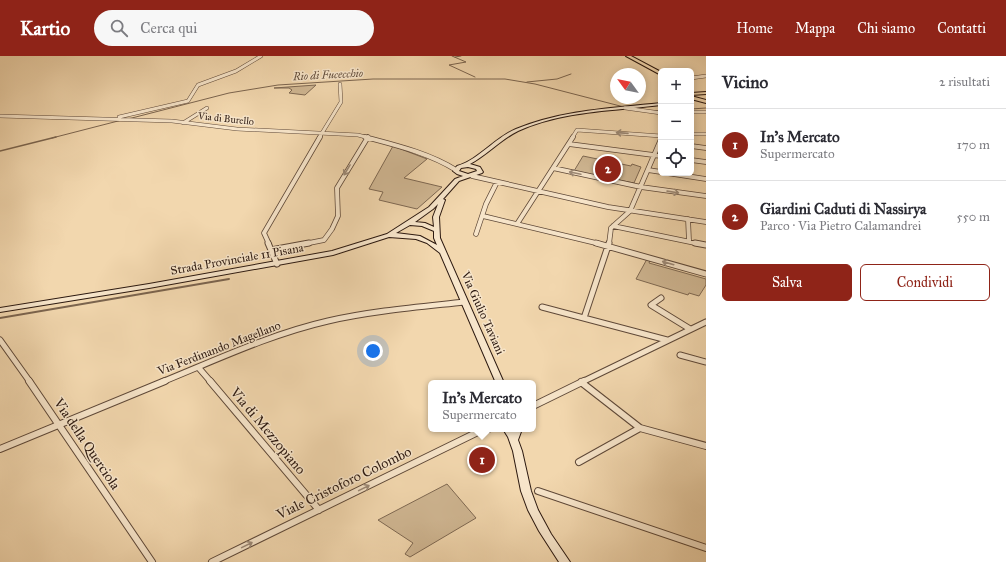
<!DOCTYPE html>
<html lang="it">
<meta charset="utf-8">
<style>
body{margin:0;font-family:"IM FELL Great Primer",serif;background:#f7f7f7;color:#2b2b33}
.controls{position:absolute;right:12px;top:12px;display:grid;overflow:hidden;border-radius:6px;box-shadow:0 2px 10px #0003}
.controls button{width:36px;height:36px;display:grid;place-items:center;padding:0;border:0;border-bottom:1px solid #e1e1e2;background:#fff;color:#2b2b33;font:20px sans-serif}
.compass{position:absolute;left:610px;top:12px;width:36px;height:36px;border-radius:50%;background:#fff;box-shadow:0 2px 10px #0003;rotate:303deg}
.you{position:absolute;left:373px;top:295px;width:14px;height:14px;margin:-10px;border:3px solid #fff;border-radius:50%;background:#1a73e8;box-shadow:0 0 0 6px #1a73e833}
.badge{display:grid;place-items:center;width:26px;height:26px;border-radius:50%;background:#8f2418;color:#fff;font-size:13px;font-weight:700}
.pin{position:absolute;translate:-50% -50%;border:2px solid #fff;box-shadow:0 1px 4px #0006}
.popup{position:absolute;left:428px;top:324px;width:108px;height:52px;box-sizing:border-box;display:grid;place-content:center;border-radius:6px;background:#fff;filter:drop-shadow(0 1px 3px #0005);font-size:13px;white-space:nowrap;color:#7c7c81}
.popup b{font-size:15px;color:#2b2b33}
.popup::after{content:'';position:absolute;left:50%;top:100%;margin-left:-8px;border:8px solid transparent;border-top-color:#fff}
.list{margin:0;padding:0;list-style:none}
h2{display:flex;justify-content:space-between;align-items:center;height:52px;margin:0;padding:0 16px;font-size:17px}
h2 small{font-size:13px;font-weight:400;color:#7c7c81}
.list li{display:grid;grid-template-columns:26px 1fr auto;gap:12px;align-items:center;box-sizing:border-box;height:72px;padding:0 16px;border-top:1px solid #e1e1e2}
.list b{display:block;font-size:15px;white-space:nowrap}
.list p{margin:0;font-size:13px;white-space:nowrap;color:#7c7c81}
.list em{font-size:13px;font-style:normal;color:#7c7c81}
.actions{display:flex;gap:8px;padding:12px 16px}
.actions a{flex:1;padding:9px 0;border:1px solid #8f2418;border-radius:6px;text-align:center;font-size:14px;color:#8f2418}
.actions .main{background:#8f2418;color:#fff}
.icon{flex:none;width:22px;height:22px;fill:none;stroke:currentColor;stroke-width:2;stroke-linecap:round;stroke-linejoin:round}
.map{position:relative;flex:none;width:706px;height:506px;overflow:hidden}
header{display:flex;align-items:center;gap:24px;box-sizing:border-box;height:56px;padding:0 20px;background:#8f2418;color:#fff}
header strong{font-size:19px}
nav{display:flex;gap:22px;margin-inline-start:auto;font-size:14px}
.search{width:280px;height:36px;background:#f7f7f7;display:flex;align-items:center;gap:10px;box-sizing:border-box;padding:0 14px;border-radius:22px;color:#7c7c81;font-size:15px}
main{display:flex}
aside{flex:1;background:#fff}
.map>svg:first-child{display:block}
</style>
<header>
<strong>Kartio</strong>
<div class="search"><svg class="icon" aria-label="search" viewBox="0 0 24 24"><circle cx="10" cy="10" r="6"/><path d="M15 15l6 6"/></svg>Cerca qui</div>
<nav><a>Home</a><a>Mappa</a><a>Chi siamo</a><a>Contatti</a></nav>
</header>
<main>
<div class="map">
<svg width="706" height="506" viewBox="0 0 706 506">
<rect width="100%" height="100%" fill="#f2d7ae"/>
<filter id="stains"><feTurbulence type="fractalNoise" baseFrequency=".005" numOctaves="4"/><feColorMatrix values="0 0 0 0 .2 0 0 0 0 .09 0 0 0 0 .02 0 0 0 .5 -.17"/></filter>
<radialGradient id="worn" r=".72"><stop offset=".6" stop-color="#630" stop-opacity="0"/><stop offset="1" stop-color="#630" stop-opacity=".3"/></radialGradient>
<path fill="#d0b793" stroke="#7e6852" d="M316,29l-11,10 -16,-2 3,-3 -3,-2h-15z
M393,90l34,13 -23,19 38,9 -25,22 -38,-9 4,-8 -14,-3z
M583,100l48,10 1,-2 9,3 -7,16 -60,-12z
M647,203l3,1 -1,3 57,16v6l-7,11 -10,-3 -1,2 -52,-16z
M447,428l29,34 -66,39 -5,-3 8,-11 -35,-23z"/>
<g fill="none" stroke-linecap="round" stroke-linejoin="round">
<path stroke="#7b644e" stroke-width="1" d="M452,0l14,6 -17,3 26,12
M455,1l6,-1
M527,26l30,-3 14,-5
M691,53l15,-1
M652,55h9
M128,63l101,-26 49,-8 95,-6h132l30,5 89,23
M52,82l70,-18"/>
<path stroke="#7b644e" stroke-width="1.5" d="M0,95l56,-14"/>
<path stroke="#7b644e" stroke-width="2" d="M0,262l229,-39"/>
<g stroke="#5e4838" stroke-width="4">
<path id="minor-far3" d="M691,22l15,-2
M625,52l36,5
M691,56h15
M0,60l172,5 65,8 121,6 11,3
M119,61l69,-16 10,-16 38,-14 25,-15
M183,67l24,-15
M691,78h15
M319,82l22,-36 -1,-18
M572,82l5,-8 84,6"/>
</g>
<g stroke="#5e4838" stroke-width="5.5">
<path id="minor-far2" d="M365,81c30,8 64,16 91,33
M569,88l92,12
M691,90l15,2
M691,104l15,2
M553,112l88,19 65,9
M648,114l13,2
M667,117l39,6
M472,120l136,31 98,15
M483,160l117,28
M688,163l1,22
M517,168l56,-87
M613,170l87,18
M476,178l10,-30 11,-22
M269,188l-5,-11 56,-96
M304,188l20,-4 8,-11 6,-13 -1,-28 31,-51
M609,188l2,-16 19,-17 31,-72"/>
</g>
<g stroke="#5e4838" stroke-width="7">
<path id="minor-far1" d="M268,187l9,21
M596,187l110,31
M695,187l11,2
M271,194l38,-7
M661,242l-10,7 39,24
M542,251l125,33
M584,262l25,-75
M0,284l30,42
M680,299l26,7
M198,311l13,15
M162,326c54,-22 109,-48 166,-61 44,-10 91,-14 136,-19
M582,326l124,-60"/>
</g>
<g stroke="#5e4838" stroke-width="8">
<path id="minor" d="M29,325l123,181
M210,325l109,129
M581,326l59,46 66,18
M533,350l51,-25
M0,393l165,-68
M579,406l61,-34
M538,435l168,57
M212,506l270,-132 6,-1"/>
</g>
<g stroke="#2c1910" stroke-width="2">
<path id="secondary" d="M661,47v2c-48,6 -99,6 -143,26 -18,9 -31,24 -48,33l10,3 3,5 -1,1 -23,8 -16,18 2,1 -6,17 1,21 64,145h-8l-56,-130 -13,-10 -11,-4 -27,-2 -56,18 -184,33 -149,24v-4l149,-24 183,-33 55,-17 42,-27 26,-28 8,-3 -6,-2 -4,-3 4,-5c20,-5 39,-29 59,-37 46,-19 97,-21 145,-26zM468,111l8,2 1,2 -9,3 -9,-3 2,-3zM438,148l-5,13 1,10 -9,-4 -10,-1 18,-13zM410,169l12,1 12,5v7l3,7 -17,-9 -24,-3z
M503,373h9l1,2 1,-2h8l-4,11 4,11 9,40 7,19 13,24 19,28h-11l-20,-31 -11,-21 -7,-19 -8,-40 -5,-14z"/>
</g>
<g stroke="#2c1910" stroke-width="2">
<path id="primary" d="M626,0h5l30,16v3z
M706,36v2l-15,1v-2z
M691,40l15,4v3l-15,-4z"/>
</g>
<use href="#minor-far3" stroke="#f7e5ca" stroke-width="3"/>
<use href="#minor-far2" stroke="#f7e5ca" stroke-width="4"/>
<use href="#minor-far1" stroke="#f7e5ca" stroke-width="5"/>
<use href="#minor" stroke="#f7e5ca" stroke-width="6"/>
<use href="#secondary" fill="#f7e5ca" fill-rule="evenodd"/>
<use href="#primary" fill="#f2d7ae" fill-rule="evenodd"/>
</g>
<defs><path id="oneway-shaft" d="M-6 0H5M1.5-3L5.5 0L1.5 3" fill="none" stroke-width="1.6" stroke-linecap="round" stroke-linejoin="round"/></defs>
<g stroke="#9c8976">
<use href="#oneway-shaft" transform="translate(622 77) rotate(-176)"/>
<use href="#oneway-shaft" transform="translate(347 114) rotate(121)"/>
<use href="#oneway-shaft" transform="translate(575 117) rotate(-168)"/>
<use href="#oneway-shaft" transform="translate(673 136) rotate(8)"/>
<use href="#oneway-shaft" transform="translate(668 207) rotate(-164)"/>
<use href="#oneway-shaft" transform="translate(364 432) rotate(-26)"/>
<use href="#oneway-shaft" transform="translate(247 489) rotate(-26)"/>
</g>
<g text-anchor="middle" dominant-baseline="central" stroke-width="3" stroke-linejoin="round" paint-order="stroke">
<g font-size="10" fill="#2c1910" stroke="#f7e5ca">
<text transform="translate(226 63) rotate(6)">Via di Burello</text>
</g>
<g font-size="11" font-style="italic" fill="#604b3a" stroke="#f7e5ca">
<text transform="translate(328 19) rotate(-3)">Rio di Fucecchio</text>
</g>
<g font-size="12" fill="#2c1910" stroke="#f7e5ca">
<text transform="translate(237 203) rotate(-10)">Strada Provinciale 11 Pisana</text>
<text transform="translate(483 257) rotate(66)">Via Giulio Taviani</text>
<text transform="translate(219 292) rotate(-21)">Via Ferdinando Magellano</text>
</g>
<g font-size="14" fill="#2c1910" stroke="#f7e5ca">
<text transform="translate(268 375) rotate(50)">Via di Mezzopiano</text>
<text transform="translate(87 388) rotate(56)">Via della Querciola</text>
<text transform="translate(344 427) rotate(-26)">Viale Cristoforo Colombo</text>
</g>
</g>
<rect width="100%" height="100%" filter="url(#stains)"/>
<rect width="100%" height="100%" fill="url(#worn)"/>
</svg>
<div class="controls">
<button>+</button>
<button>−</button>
<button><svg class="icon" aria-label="locate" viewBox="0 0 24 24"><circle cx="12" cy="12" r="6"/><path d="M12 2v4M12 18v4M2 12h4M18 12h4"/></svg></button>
</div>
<svg class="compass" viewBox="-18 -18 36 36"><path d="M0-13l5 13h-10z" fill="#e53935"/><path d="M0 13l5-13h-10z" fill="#7c7c81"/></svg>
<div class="you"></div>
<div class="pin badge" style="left:482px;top:404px">1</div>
<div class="popup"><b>In's Mercato</b>Supermercato</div>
<div class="pin badge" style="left:608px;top:113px">2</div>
</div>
<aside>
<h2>Vicino<small>2 risultati</small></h2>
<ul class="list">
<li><span class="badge">1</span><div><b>In's Mercato</b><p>Supermercato</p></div><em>170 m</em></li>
<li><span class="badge">2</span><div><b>Giardini Caduti di Nassirya</b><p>Parco · Via Pietro Calamandrei</p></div><em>550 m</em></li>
</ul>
<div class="actions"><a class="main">Salva</a><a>Condividi</a></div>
</aside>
</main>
